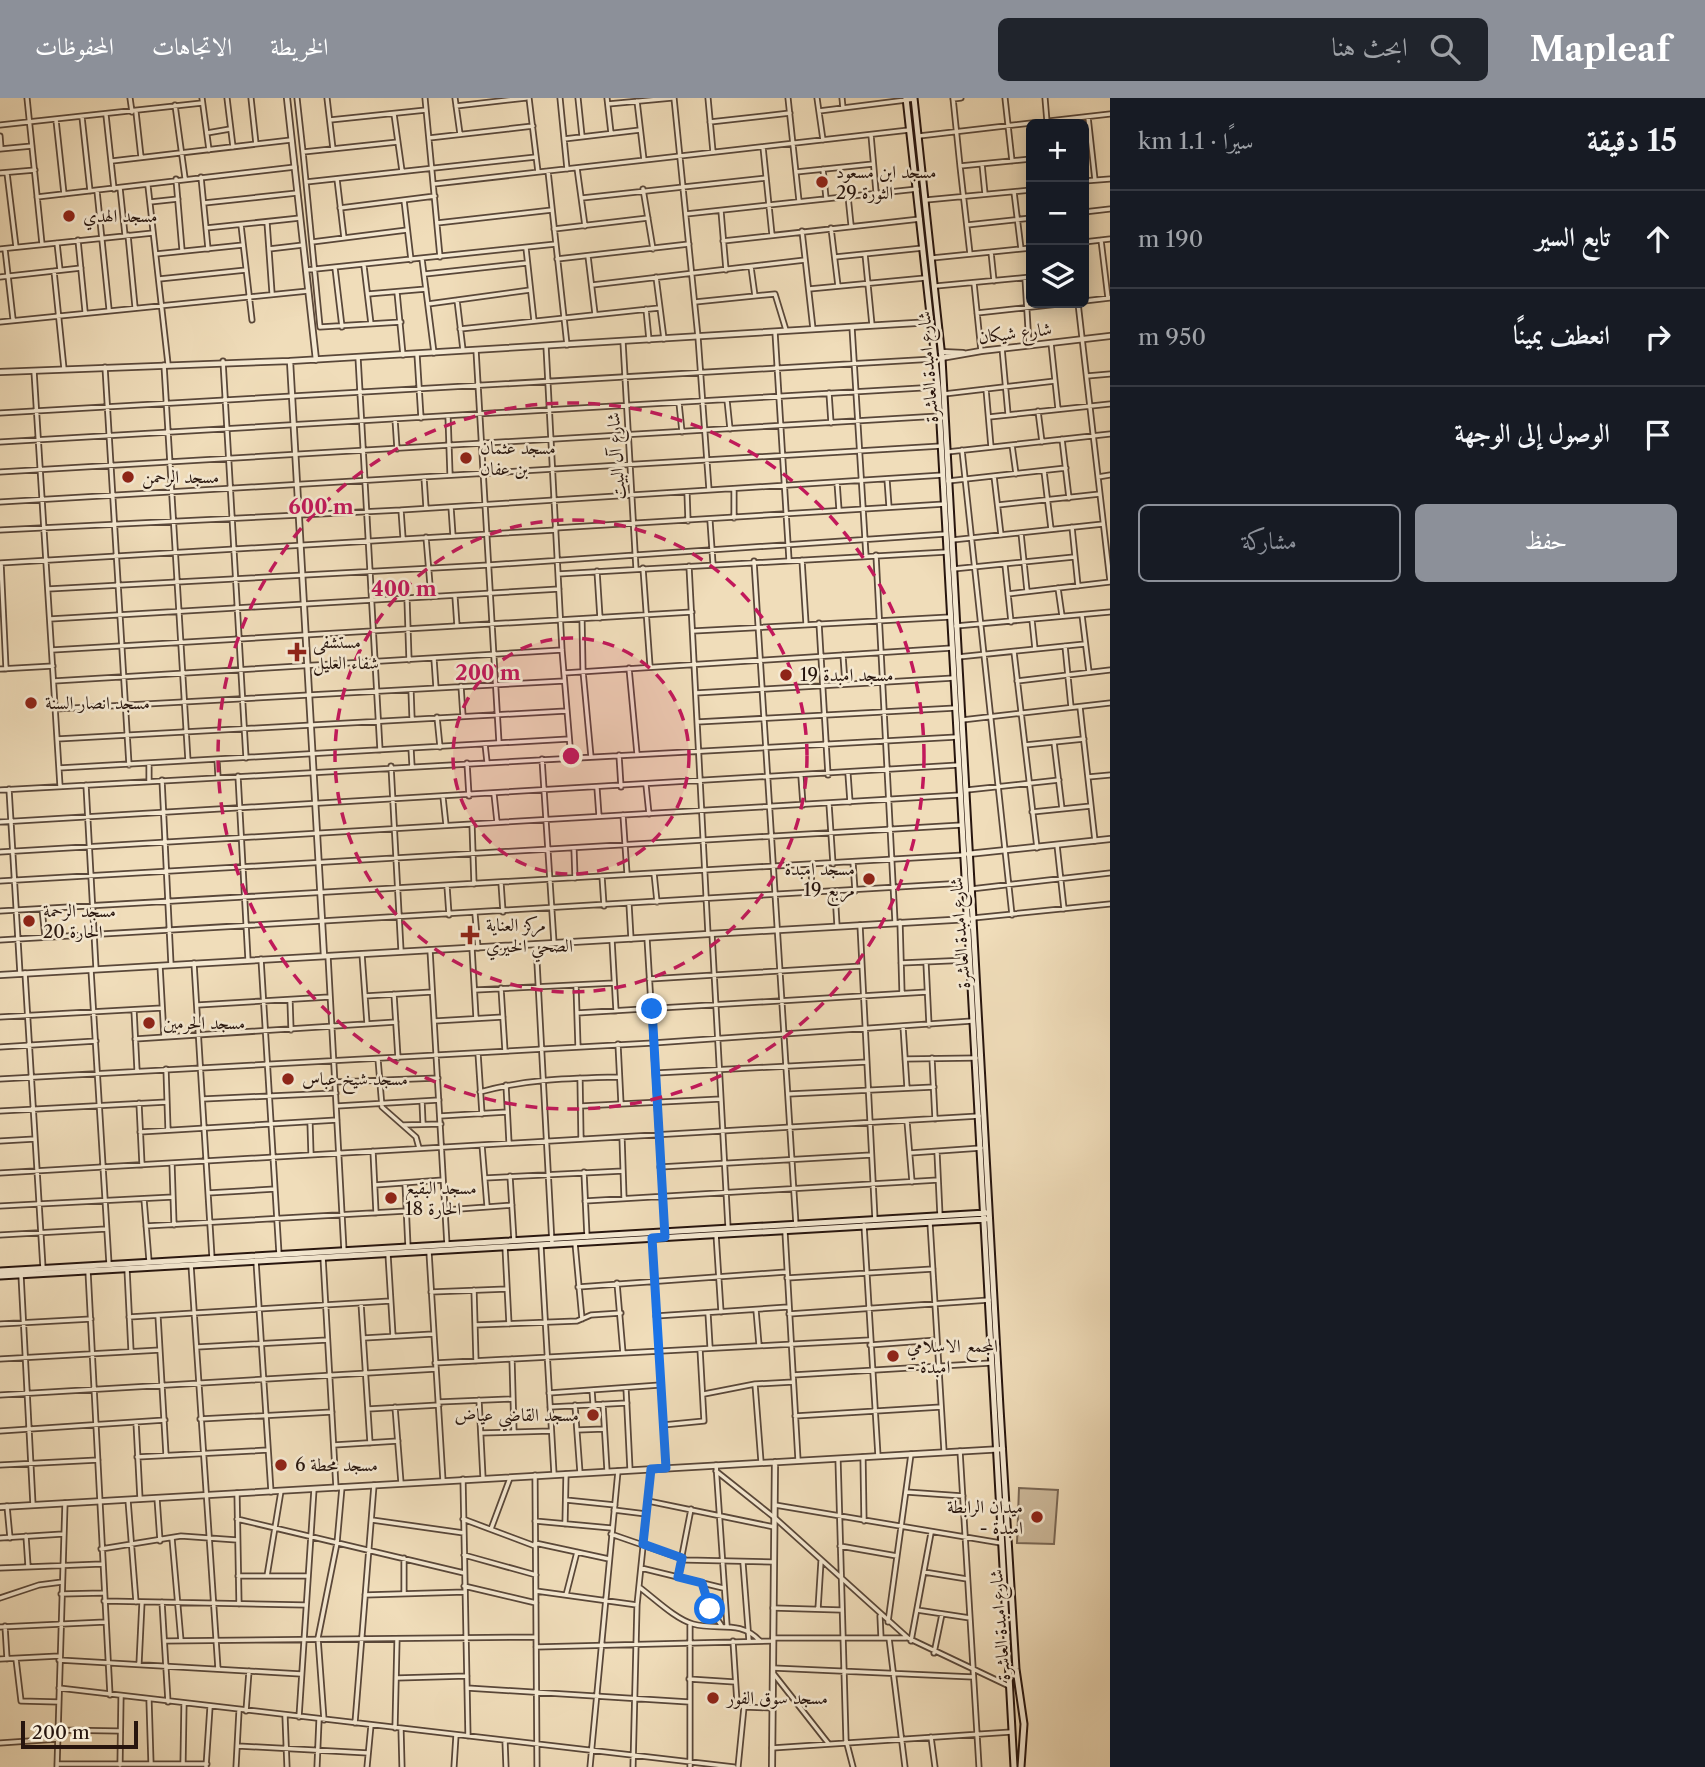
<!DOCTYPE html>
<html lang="ar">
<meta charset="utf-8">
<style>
body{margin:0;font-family:"Libre Caslon Text",Amiri,serif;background:#20242c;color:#f1f3f6;direction:rtl}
.controls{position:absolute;right:21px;top:21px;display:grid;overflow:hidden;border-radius:10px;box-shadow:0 4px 18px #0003}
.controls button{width:63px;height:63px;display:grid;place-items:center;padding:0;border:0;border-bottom:2px solid #363941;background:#171b24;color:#f1f3f6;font:35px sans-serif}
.scale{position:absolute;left:21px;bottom:18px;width:117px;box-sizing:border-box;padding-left:7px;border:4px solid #27150e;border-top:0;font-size:19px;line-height:24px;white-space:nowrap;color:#27150e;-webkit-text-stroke:5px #f5e9d2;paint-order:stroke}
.stop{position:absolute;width:21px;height:21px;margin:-16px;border:5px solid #1a73e8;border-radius:50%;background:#fff}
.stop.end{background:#1a73e8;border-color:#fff;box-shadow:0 2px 7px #0008}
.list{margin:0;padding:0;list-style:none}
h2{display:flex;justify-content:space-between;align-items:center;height:91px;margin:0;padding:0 28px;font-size:30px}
h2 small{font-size:23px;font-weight:400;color:#9ea1a6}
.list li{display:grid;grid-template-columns:46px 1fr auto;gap:21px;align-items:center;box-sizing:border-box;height:98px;padding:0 28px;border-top:2px solid #363941}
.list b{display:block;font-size:26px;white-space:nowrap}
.list em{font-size:23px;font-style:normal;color:#9ea1a6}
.actions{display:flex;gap:14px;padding:21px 28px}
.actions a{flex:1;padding:16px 0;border:2px solid #8c9099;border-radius:10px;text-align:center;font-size:24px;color:#8c9099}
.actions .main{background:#8c9099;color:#fff}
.icon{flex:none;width:38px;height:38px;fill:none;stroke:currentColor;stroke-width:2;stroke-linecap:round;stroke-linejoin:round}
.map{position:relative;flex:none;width:1110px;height:1669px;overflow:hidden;direction:ltr}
header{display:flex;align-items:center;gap:42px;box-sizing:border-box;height:98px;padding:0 35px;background:#8c9099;color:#fff}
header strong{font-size:33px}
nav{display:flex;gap:38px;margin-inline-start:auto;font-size:24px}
.search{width:490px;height:63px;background:#20242c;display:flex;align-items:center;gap:18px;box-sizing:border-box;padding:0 24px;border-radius:10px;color:#9ea1a6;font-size:26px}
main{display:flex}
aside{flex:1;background:#171b24}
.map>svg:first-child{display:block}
</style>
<header>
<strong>Mapleaf</strong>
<div class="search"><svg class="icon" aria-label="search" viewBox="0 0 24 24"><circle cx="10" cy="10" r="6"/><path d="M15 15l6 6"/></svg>ابحث هنا</div>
<nav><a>الخريطة</a><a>الاتجاهات</a><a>المحفوظات</a></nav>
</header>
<main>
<aside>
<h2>15 دقيقة<small>سيرًا · 1.1 km</small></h2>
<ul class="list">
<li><svg class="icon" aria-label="ahead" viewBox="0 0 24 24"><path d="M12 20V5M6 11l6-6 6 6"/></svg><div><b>تابع السير</b></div><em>190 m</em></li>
<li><svg class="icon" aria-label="right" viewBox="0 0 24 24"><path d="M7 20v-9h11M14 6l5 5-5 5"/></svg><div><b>انعطف يمينًا</b></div><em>950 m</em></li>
<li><svg class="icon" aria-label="arrive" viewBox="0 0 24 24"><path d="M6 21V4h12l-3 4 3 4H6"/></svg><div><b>الوصول إلى الوجهة</b></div></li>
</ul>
<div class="actions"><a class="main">حفظ</a><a>مشاركة</a></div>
</aside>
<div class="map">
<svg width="1110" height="1669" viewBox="0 0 1110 1669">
<rect width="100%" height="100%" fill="#f0ddba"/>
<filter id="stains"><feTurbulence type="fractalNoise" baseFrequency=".00286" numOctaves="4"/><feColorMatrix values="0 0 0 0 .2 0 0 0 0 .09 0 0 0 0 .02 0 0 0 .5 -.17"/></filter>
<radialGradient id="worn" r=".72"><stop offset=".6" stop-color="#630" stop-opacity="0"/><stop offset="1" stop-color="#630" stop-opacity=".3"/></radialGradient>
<path fill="#cebb9d" stroke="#7a6856" stroke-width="2" d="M1019,1390l39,2 -4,54 -37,-1z"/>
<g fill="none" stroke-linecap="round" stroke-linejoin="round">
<g stroke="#594739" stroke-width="7">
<path id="minor" d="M27,0l15,146
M130,0l2,14
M202,0l7,52
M227,0l6,49
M251,0l5,46
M297,0l6,54 95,-10
M327,0l6,51
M425,0l15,159
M455,0l5,36
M529,0l9,74
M560,0l7,71
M578,0l4,38
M607,0l4,35
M674,0l24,239 11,153
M708,0l5,54
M788,0l11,103
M817,0l6,42
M842,0l1,10
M953,0l7,68 71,-7
M1005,0l7,63
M1045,0l2,24
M953,1l8,-1
M637,3l7,59
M608,6l64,-6
M175,7l10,73
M456,8l70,-8
M819,13l95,-12
M136,14l5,45
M394,16l8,57
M106,17l8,74
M82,19l8,74
M1088,19l7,63
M56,22l8,74
M330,22l96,-10
M710,24l80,-9
M0,27l202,-22
M207,35l23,-4
M871,37l5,57
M0,38l1,13
M919,38l191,-22
M429,40l104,-12
M564,41l76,-9
M763,49l9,88
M0,51l32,-3
M303,54l3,30 230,-25
M112,63l179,-21
M982,66l3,30
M960,68l10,88
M577,70l8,58
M823,71l3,29
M548,73l19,174
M796,74l77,-8
M0,75l35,-3
M7,75l9,74
M201,79l5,51
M176,81l6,71
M337,81l7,59
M1084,83l26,-2
M306,84l14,145 81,-5
M434,86l475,-54
M148,88l20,178
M120,90l5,47
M643,91l10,60
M97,93l12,118
M1014,94l7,57
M848,98l3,29
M37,99l258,-30
M582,100l184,-20
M404,102l7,60
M926,102l105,-10
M150,104l28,-3
M204,105l93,-10
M340,110l95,-12
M721,113l5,59
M1084,114l26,-3
M686,116l231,-25
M267,124l5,71
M437,125l115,-13
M241,127l11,95
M967,127l64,-7
M831,130l7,58
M554,131l94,-11
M802,133l11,98
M128,137l7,72
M78,142l7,71
M1101,142l7,58
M723,143l197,-22
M312,144l95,-12
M1084,144l26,-3
M57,145l3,27
M526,150l8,73
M0,151l153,-16
M5,151l8,70
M208,151l-2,-21 94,-10
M269,151l34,-4
M991,154l3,29
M156,156l87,-9
M865,156l7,71
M588,158l7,58
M835,159l88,-9
M932,160l99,-10
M422,161l12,94
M557,161l132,-15
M364,168l7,58
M751,169l4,29
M335,170l7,59
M306,172l250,-26
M54,173l10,98
M425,176l102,-11
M0,179l81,-9
M656,179l8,62
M1025,180l4,67
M159,181l87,-9
M974,185l7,68
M592,187l213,-25
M936,188l95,-9
M809,191l116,-11
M397,194l6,63
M368,196l58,-5
M457,202l6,50
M1084,203l26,-3
M695,204l80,-8 11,36
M1078,205l32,278
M428,206l102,-14
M646,211l3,31
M977,215l91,-10
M0,224l308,-31
M852,229l14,229
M460,231l199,-21
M775,234l14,228
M623,244l13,227
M1051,245l7,66
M546,248l16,304 9,108
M1002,250l6,66
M476,252l23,393
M417,256l4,64
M358,259l22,393
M223,263l23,397
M164,267l24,396
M105,269l24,398
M34,273l26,415
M1087,278l23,-2
M986,291l5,58
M829,295l2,30
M944,296l111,-13
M727,302l3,29
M679,305l3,29
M1038,313l4,31
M0,315l934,-54
M448,318l2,59
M989,319l121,-13
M395,321l2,30
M1062,341l7,59
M0,344l938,-55
M1012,347l4,29
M962,352l50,465
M947,354l163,-18
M1044,373l7,58
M0,374l939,-56
M994,378l7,59
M424,379l2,31
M1098,379l12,-2
M887,381l2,28
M948,383l118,-13
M837,384l2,28
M734,391v29
M687,394l1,29
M0,404l941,-56
M998,407l102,-11
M451,409l2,29
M401,412l2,28
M710,423l3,43
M1072,429l6,59
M555,430l390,-24
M0,432l401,-20 542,-35
M1021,435l6,58
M426,439l5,60
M952,442l151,-16
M876,457l19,367
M802,462l4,64
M754,463l42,664
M0,465l556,-33
M1,465l5,106
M1005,467l6,57
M689,468l19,368
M643,470l7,98
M953,471l121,-12
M597,473l3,47
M558,476l389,-22
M1058,490l4,28
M48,491l441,-24 457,-31
M1008,496l102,-12
M455,499l2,29
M407,501l2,61
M1082,517l7,57
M50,521l509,-30
M582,521l1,52 8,86
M1032,522l3,29
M819,525l9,152
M956,528l154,-14
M693,533l257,-14
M1065,548l6,61
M52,552l640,-38
M1014,554l23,196
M843,557l2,29
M958,559l127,-13
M434,561l2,29
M629,570l8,86
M0,571l53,-3
M564,575l388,-25
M54,583l508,-31
M1017,583l93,-11
M461,588l2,30
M411,592l1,28
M696,595l258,-15
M1080,609l15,134
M55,611l509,-28
M437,619l3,30
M962,622l148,-17
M697,624l259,-14
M57,641l509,-28
M1054,644l8,67
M485,646l2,18
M1025,647l59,-6
M411,650l1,18
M619,657l2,32
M217,661l1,18
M542,661l12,184
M467,665l2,33
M149,667v16
M391,668l10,185
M59,670l510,-29
M848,676l2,28
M238,678l10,184
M801,679l2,28
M1088,679l22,-2
M162,682l9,185
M86,687l10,184
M646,687l3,29
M597,690l2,28
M9,691l11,185
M0,692l957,-53
M967,692l92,-10
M494,696l3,28
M443,699l3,28
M829,706l4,60
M1032,714l59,-6
M623,717l4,59
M0,724l959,-57
M472,726l2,60
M1057,747l7,64
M574,751l1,29
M0,754l960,-57
M853,764l2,29
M811,767l1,28
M654,775l3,29
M602,778l2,30
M0,783l962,-56
M501,785l2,29
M447,788l2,29
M971,791l139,-16
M835,794l2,34
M629,806l2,35
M42,811l3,28
M0,813l964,-56
M475,816l3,34
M973,820l137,-14
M900,824l2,71
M860,827l15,295
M712,836l16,293
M647,840l18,299
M0,842l965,-57
M612,842l4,71
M536,846l16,300
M472,850l4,70
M430,852l17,295
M362,856l5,70
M328,858l16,295
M261,861l18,295
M194,865l18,295
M901,865l68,-3
M926,865l3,62
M160,868l4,71
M91,872l18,294
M25,875l18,295
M649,881l213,-13
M576,887l2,62
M501,890l4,63
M475,892l139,-7
M394,896l4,64
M365,898l67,-4
M290,902l1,30
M198,907l131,-8
M134,912l3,60
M577,915l350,-21
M0,919l162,-9
M435,923l68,-4
M903,928l4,62
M135,941l261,-17
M618,946l3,60
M0,949l96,-6
M478,955l4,61
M932,960l3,61
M378,961l4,48 34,30 3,11
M905,961l71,-1
M166,971l2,61
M656,975l211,-11
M580,980l1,61
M0,981l653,-36 319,-22
M335,984l103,-4
M506,987l3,58
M480,994c46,-13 91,-14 139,-15
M789,996l145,-7
M203,1001l133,-6
M422,1003l1,23
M139,1005l3,62
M337,1008l102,-6
M581,1008l140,-7
M0,1013l167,-9
M440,1018l67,-4
M907,1023l5,61
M310,1024l1,33
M403,1027l38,-1
M140,1034l197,-12
M622,1039l2,61
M0,1043l35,-2
M482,1047l5,61
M373,1053l3,62
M937,1054l3,64
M910,1055l71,-5
M172,1066l2,61
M660,1069l211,-12
M584,1074l3,65
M0,1075l979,-57
M510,1078l4,65
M485,1080l138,-7
M405,1085l3,64
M375,1087l68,-5
M208,1095l67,-4
M144,1101l5,62
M585,1103l353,-21
M0,1108l173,-9
M446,1112l66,-5
M930,1125l14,228
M864,1127l14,231
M146,1128l260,-15
M785,1134l13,228
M716,1136l5,78
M0,1137l106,-6
M652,1141l14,229
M575,1145l7,76
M541,1148l13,228
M505,1149l4,77
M429,1154l14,229
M388,1156l5,82
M323,1159l13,231
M256,1163l15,231
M191,1167l27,404
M127,1171l4,82
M88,1173l22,424
M21,1177l12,230
M787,1180l146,-9
M617,1185l6,70
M578,1189l208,-15
M474,1192l2,71
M431,1194l76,-3
M361,1205l9,140
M756,1212l3,35
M708,1215l2,34
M789,1216l200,-14
M158,1218l8,139
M656,1218l132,-9
M129,1219l261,-16
M0,1226l91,-5
M475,1227l102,-4 14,-6 30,-2
M364,1240l69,-4
M870,1247l67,-5
M197,1249l130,-7
M0,1261l160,-9
M512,1261l2,73
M435,1265l434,-23
M793,1277l198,-12
M755,1286l6,78
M626,1290l4,82
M592,1292l1,14
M549,1295l111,-8
M704,1296l51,-10 38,-2
M0,1297l436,-26
M479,1302l4,78
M438,1304l75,-3
M603,1306l4,67
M575,1307l5,68
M395,1309l6,76
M550,1309l77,-4
M368,1311l71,-4
M795,1318l146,-9
M200,1321l132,-7
M136,1324l4,77
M663,1327l41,-4 -4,-72
M577,1332l27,-1
M0,1333l165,-11
M481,1335l70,-2
M334,1347l64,-4
M960,1353l19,316
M137,1359l131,-7
M863,1359l1,64
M838,1361l8,281 7,27
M0,1367l98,-5
M716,1367l11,160
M716,1373l59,47 133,120 101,48
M535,1377l2,292
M463,1381l5,257
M906,1394l57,4
M237,1395l2,111
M157,1400l3,43
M128,1402l8,102
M566,1402l49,5
M648,1403l126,26
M775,1407l226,38
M7,1408l3,32
M614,1412l32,4
M237,1421l227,54
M463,1421l72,27
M372,1422l92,13
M535,1423l76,7
M565,1426l1,-50
M491,1431l19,-51
M611,1436l75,26 87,2
M26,1438l2,30
M0,1440l63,-4
M172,1440l9,103
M535,1445l74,16
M840,1448l57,10
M101,1451l80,-13 56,4
M464,1457l72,20
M404,1460v35
M743,1465l6,78
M0,1470l102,-4
M641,1470l82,20
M924,1474l43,7
M238,1478h69
M267,1478l14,-85
M678,1478l13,-67
M702,1485l6,22 13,20
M464,1488l72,17
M639,1489c15,11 36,32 54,37 24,7 47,-5 67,17
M536,1493l101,14
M61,1496l42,-1
M365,1497l100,-3
M566,1497l11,-43
M0,1500l39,-13 23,-3
M104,1503l201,4
M162,1504l6,100
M773,1510l68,2
M818,1511l3,-48
M917,1512l53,8
M880,1518l1,22
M888,1524l23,-168
M690,1525v144
M5,1528l2,33
M0,1529l105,-5
M773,1540h133
M889,1540l16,129
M165,1543l371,-4
M733,1543l4,62 7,4 29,1
M911,1543l20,-108
M536,1549l237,-6
M934,1555l8,-39
M0,1561l59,-3
M16,1561l5,42 38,1
M59,1562l242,14
M139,1566l3,-62
M773,1570l200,9
M773,1575l55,70
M397,1580l70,-2
M689,1581l46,3
M59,1590l675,79
M467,1590l222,14
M149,1602l2,64
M246,1613l3,-40
M285,1618l2,51
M299,1619l15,-228
M324,1622l-6,-82 19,-95 5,-56
M355,1625l19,-238
M395,1630l2,-88
M401,1631l1,38
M58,1632l61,1
M931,1639l4,30
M505,1643l1,26
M0,1645l58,-4
M238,1648l130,7
M772,1650l239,-16
M57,1666h150
M183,1666l1,-60
M120,1667l1,-68
M57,1669l8,-264
M206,1669l4,-60
M236,1669l3,-56
M317,1669l2,-47
M367,1669l4,-42
M454,1669l2,-32
M590,1669l28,-296
M633,1669l4,-162 14,-136
M738,1669l6,-60"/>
</g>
<g stroke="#594739" stroke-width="8">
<path id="tertiary" d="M287,0l29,262
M941,254l22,1
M941,260l40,-7 129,-15
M290,263l642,-39
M0,274l290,-11 34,595
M968,756l142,-15
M0,877l969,-56
M0,1409l1003,-58
M772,1669l3,-305"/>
</g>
<g stroke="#27150e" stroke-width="9">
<path id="secondary" d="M906,0l32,289 76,1380
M914,0l28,260 58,1050 16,261 8,55 -3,43
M0,1173l986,-58
M0,1178l986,-57"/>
</g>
<use href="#minor" stroke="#f5e9d2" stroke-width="3.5"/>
<use href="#tertiary" stroke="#f5e9d2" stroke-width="4.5"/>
<use href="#secondary" stroke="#f5e9d2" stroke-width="5"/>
</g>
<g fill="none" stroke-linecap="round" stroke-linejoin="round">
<path stroke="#1a73e8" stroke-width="9" d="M652,911l13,228 -13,1 14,230 -15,1 -8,75 39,14 -4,19 24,6 8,26"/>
</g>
<circle cx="571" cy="658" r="118" fill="#c2185b" fill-opacity=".12"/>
<g fill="none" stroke="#c2185b" stroke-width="3.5" stroke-dasharray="12 9">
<circle cx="571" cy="658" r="118"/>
<circle cx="571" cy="658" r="236"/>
<circle cx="571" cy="658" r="353"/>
</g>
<g fill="#8f2418" stroke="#f5e9d2" stroke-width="2.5">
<circle cx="822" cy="84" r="7"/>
<circle cx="69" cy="118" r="7"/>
<circle cx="466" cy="360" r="7"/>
<circle cx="128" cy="379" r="7"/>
<path d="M293.5 543.5h7v7h7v7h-7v7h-7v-7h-7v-7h7z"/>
<circle cx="786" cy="577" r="7"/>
<circle cx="31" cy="605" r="7"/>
<circle cx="869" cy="781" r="7"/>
<circle cx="29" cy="823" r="7"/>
<path d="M466.5 826.5h7v7h7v7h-7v7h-7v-7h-7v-7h7z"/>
<circle cx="149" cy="925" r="7"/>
<circle cx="288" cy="981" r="7"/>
<circle cx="391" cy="1100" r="7"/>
<circle cx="893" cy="1258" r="7"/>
<circle cx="593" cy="1317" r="7"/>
<circle cx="281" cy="1367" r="7"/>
<circle cx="1037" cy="1419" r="7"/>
<circle cx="713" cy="1600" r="7"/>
</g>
<g text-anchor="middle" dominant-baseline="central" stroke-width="5" stroke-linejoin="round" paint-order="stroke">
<g font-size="18" fill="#27150e" stroke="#f5e9d2" text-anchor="start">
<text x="836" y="74">مسجد ابن مسعود<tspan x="836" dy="21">الثورة 29</tspan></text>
<text x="83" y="118">مسجد الهدي</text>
<text x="480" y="350">مسجد عثمان<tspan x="480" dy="21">بن عفان</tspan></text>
<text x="142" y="379">مسجد الرحمن</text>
<text x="313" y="544">مستشفى<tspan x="313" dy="21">شفاء العليل</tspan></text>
<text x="800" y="577">مسجد امبدة 19</text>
<text x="45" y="605">مسجد انصار السنة</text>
<text x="855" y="771" text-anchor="end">مسجد امبدة<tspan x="855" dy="21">مربع 19</tspan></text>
<text x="43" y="813">مسجد الرحمة<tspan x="43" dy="21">الحارة 20</tspan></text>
<text x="486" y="827">مركز العناية<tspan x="486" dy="21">الصحي الخيري</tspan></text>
<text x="163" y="925">مسجد الحرمين</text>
<text x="302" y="981">مسجد شيخ عباس</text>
<text x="405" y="1090">مسجد البقيع<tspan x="405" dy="21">الحارة 18</tspan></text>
<text x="907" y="1248">المجمع الاسلامي<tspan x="907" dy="21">- امبدة</tspan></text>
<text x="579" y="1317" text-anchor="end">مسجد القاضي عياض</text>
<text x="295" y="1367">مسجد محطة 6</text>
<text x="1023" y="1409" text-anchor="end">ميدان الرابطة<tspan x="1023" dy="21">- امبدة</tspan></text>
<text x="727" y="1600">مسجد سوق الفور</text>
</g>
<g font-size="18" fill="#27150e" stroke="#f5e9d2">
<text transform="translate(1015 235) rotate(-7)">شارع شيكان</text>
<text transform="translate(928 269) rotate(-94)">شارع امبدة العاشرة</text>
<text transform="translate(616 358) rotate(-94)">شارع آل البيت</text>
<text transform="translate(960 835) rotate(-94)">شارع امبدة العاشرة</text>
<text transform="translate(1000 1527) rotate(-94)">شارع امبدة العاشرة</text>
</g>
</g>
<circle cx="571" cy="658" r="10" fill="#c2185b" stroke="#f5e9d2" stroke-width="3.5"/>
<g font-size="21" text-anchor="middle" font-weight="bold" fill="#c2185b" stroke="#f5e9d2" stroke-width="5" stroke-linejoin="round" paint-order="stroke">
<text x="321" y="416">600 m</text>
<text x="404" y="498">400 m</text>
<text x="488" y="582">200 m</text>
</g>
<rect width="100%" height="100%" filter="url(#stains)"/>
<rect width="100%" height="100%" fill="url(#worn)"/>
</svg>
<div class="controls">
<button>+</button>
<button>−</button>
<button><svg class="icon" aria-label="layers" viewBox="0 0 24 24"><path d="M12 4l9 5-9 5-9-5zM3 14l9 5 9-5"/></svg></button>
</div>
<div class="scale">200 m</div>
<div class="stop" style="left:710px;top:1511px"></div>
<div class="stop end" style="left:652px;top:911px"></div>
</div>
</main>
